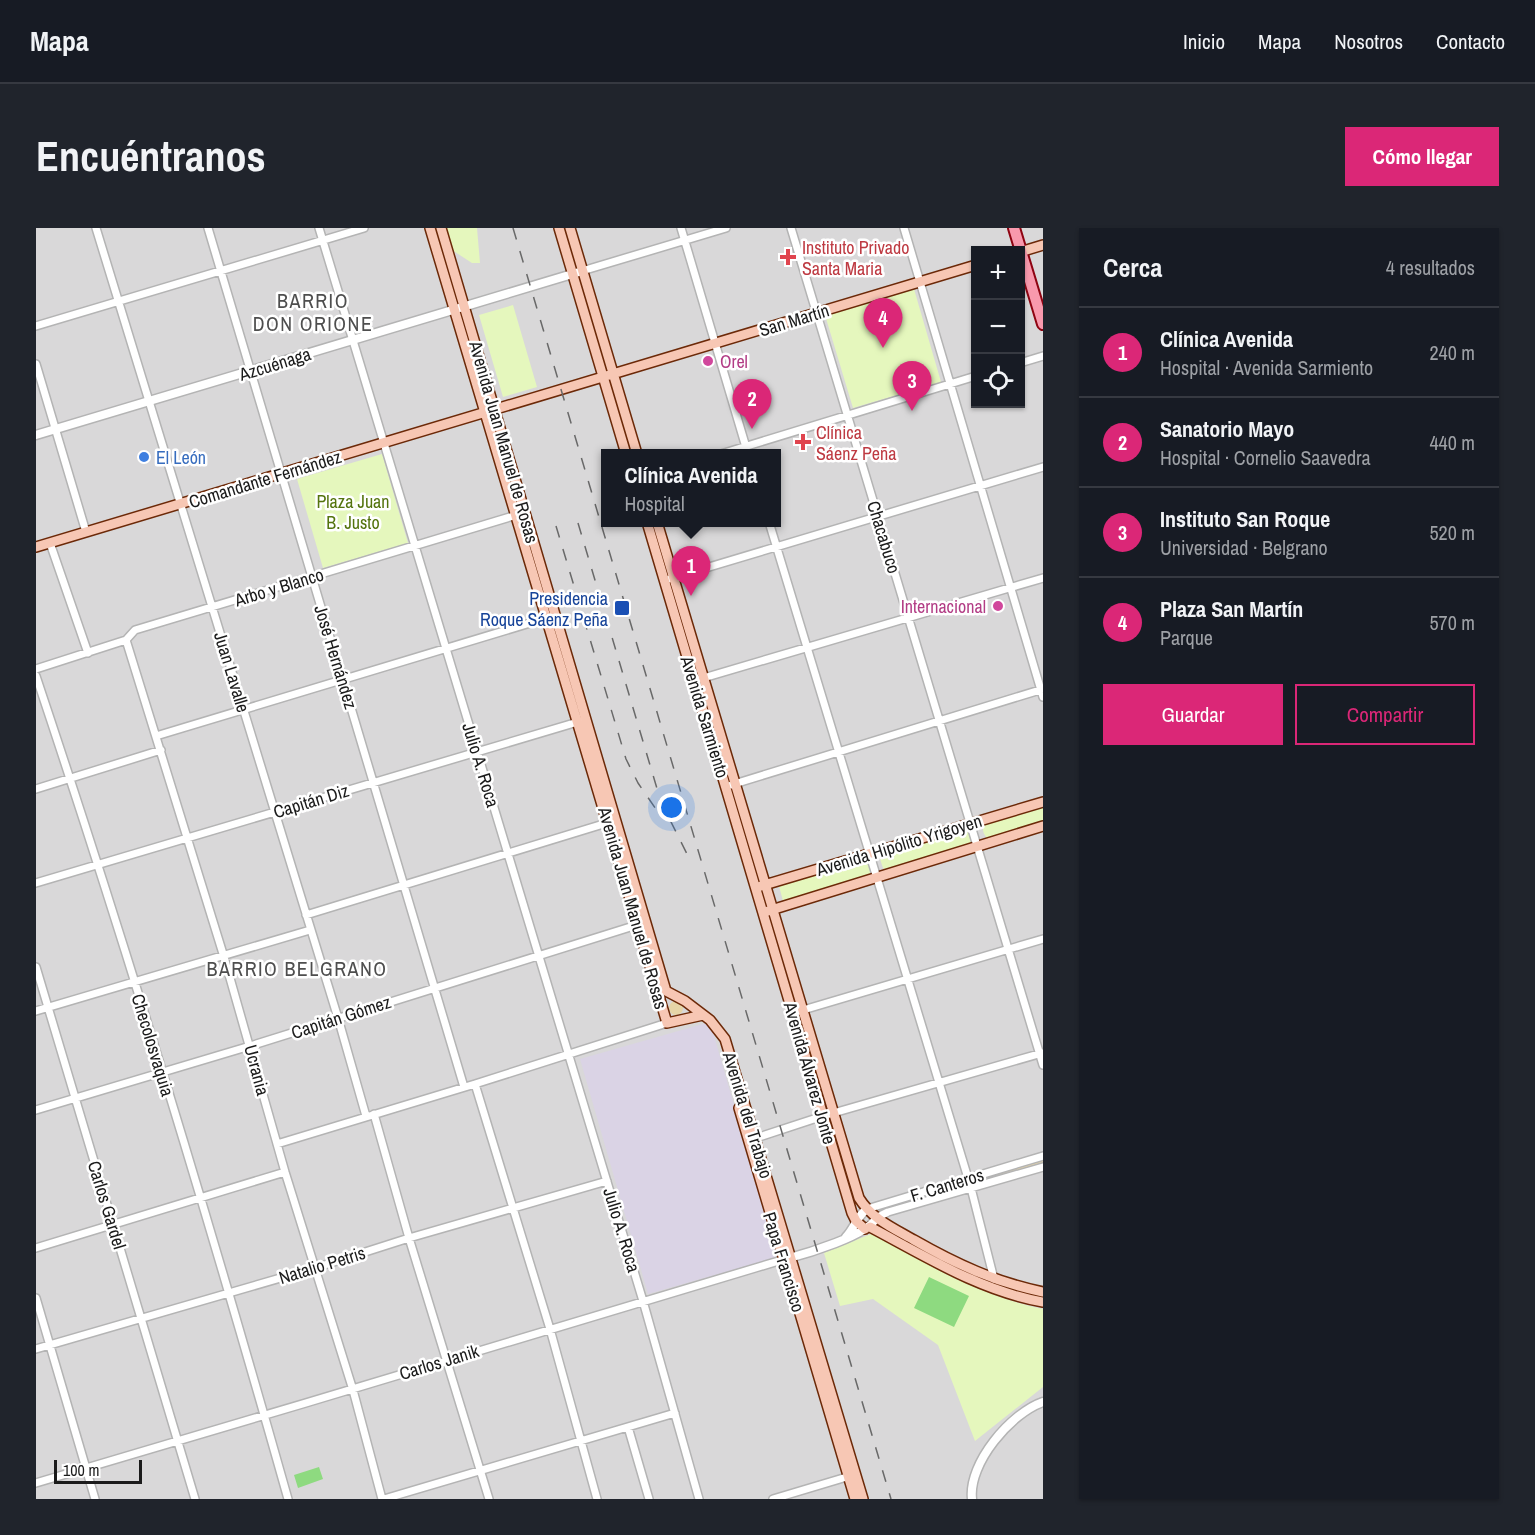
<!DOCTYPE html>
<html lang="es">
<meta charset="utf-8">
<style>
body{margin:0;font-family:"Archivo Narrow",sans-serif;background:#20242c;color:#f1f3f6}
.controls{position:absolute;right:18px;top:18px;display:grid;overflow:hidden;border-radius:0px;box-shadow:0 2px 4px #0004}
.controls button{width:54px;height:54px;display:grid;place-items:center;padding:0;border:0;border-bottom:2px solid #363941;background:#171b24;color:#f1f3f6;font:30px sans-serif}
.scale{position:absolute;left:18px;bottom:15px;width:88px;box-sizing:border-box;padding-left:6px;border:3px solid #1b1b1b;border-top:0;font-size:16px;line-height:21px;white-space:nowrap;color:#1b1b1b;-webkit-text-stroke:4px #fff;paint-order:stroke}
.you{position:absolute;left:636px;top:580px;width:21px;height:21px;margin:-15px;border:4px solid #fff;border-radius:50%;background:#1a73e8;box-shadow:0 0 0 9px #1a73e833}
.badge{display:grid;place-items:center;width:39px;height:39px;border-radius:50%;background:#db2777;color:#fff;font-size:20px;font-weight:700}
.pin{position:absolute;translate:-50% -50px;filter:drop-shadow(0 2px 3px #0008)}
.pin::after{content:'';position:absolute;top:32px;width:21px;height:18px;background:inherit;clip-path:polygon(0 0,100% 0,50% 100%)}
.popup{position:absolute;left:565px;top:221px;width:180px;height:78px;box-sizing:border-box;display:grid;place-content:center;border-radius:0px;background:#171b24;filter:drop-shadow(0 2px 4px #0005);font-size:20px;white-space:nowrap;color:#9ea1a6}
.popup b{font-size:22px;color:#f1f3f6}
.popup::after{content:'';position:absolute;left:50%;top:100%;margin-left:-12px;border:12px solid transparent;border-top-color:#171b24}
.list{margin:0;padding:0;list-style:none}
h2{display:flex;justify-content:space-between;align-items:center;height:78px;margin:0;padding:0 24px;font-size:26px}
h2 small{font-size:20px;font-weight:400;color:#9ea1a6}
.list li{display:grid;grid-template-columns:39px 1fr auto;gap:18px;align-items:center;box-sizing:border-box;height:90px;padding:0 24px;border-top:2px solid #363941}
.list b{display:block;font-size:22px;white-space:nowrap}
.list p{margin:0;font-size:20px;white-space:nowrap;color:#9ea1a6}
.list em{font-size:20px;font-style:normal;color:#9ea1a6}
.actions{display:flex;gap:12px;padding:18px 24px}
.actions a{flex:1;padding:14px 0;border:2px solid #db2777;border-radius:0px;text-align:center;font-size:21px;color:#db2777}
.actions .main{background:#db2777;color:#fff}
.icon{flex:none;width:33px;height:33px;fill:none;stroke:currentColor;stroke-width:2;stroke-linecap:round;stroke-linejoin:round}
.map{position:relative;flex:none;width:1007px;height:1271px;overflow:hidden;border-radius:0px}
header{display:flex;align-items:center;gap:36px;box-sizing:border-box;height:84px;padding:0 30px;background:#171b24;border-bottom:2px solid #363941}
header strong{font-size:28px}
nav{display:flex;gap:33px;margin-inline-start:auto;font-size:21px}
.intro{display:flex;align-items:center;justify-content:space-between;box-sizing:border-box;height:144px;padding:0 36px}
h1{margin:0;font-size:42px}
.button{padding:15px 27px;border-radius:0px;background:#db2777;color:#fff;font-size:21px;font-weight:700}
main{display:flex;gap:36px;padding:0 36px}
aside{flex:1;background:#171b24;border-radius:0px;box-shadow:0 2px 4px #0004}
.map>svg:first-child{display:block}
</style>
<header>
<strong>Mapa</strong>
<nav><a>Inicio</a><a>Mapa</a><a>Nosotros</a><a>Contacto</a></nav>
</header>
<div class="intro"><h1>Encuéntranos</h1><a class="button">Cómo llegar</a></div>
<main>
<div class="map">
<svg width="1007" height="1271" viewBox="0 0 1007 1271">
<rect width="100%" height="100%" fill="#ece1e2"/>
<path fill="#d9d8d9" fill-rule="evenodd" d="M0,0h1007v1271h-1007zM940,22h44v154h-44zM570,226h170v68h-170z"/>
<path fill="#dad3e5" d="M674,794l68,235 -130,37 -68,-235z"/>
<path fill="#e6d5a7" d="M633 780a7 7 0 1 1 14 0a7 7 0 1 1-14 0Z
M764,796h2l24,80h-2z
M797,899l25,77 -4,3 -24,-79z
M1007,932v3l-61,18v-3z
M921,958l1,2 -79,23v-2z"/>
<path fill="#e5f7bd" d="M410,0h31l3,35h-8l-20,-13z
M878,61l27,93 -88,26 -28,-93z
M477,77l24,82 -34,10 -24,-82z
M346,226l26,89 -85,25 -26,-89z
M1007,579v16l-54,17c-4,-4 -8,-9 -5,-15z
M929,601l4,2 3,12 -3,3 -82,25 -4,-3 -3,-9 3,-5z
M827,633l5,2 3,8 -3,6 -85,24 -4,-15z
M835,1006c21,5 38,21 58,31 35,19 75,36 114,44v78l-68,54 -37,-96 -65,-46 -33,7 -16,-53z"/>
<path fill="#8eda80" d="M893,1049l40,19 -15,31 -40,-19z
M283,1239l4,12 -25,9 -4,-13z"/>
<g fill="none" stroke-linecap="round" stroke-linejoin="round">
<g stroke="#b4b4b4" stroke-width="10">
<path id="minor" d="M60,0l242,790 28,98
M172,0l256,859
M283,0l324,1073 56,198
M645,0l67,226
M755,0l252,837
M868,0l139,469
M546,43l144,-43
M0,98l328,-98
M984,135l23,-7
M0,136l50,168
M685,226l255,-78
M733,294l202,666 23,91
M14,315l38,110
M633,351l374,-112
M90,412l98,317 61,215 68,218 29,109
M0,441l90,-29 9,-10 385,-116
M0,448c91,272 174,547 252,823
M664,451l343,-101
M120,508l394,-119
M695,557l312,-96
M0,561l125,-39
M0,655l545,-162
M270,687l304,-93
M0,739l159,532
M0,783l274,-81
M757,785l250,-74
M439,856l75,245 47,170
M0,882l214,-64 390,-122
M338,886l35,124 80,261
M714,912l73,-24 219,-63
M241,916l198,-60 192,-61
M831,981l176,-53
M840,990l12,-6 155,-45
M0,1020l249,-76
M0,1070l59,201
M0,1121l279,-81 94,-30 198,-57
M592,1199l21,72
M0,1255c249,-73 498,-149 746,-223
M348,1271l291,-86
M737,1271l77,-23"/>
</g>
<g stroke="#b4b4b4" stroke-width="11">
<path id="tertiary" d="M0,207l543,-163
M810,1009c9,-9 10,-20 21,-28
M750,1031c19,-5 83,-24 90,-41
M936,1271c-4,-36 39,-86 71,-97"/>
</g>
<g stroke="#6c2908" stroke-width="12">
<path id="secondary" d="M394,0l237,795 36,-8
M405,0l225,763 19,10 25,19 15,19 138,460
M523,0l67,226
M534,0l67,226
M984,24l23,-7
M611,294l205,691 4,8 9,8
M621,294l202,676c13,21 34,30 55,42 42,24 81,42 129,52
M0,319l940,-282
M725,658l282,-84
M732,683l275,-85
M703,880l116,391
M834,999c55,29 110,64 173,75"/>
</g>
<g stroke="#8e0412" stroke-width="14">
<path id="primary" d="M978,0l29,96"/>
</g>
<use href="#minor" stroke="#fff" stroke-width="7"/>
<use href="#tertiary" stroke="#fff" stroke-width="8"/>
<use href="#secondary" stroke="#f7c7b4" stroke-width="9"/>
<use href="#primary" stroke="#f999ad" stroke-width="10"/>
<path stroke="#696969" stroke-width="1.5" stroke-dasharray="12 12" stroke-linecap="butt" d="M477,0l378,1271
M542,295l83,279 29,58
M520,298l70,233 12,24 22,32"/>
</g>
<g fill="#e0444e" stroke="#fff" stroke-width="2">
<path d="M749 20h6v6h6v6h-6v6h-6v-6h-6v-6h6z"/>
<path d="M764 205h6v6h6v6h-6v6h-6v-6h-6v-6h6z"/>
</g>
<g fill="#d1479c" stroke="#fff" stroke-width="2">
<circle cx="672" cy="133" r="6"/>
<circle cx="962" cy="378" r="6"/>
</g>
<circle fill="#3f7fe0" stroke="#fff" stroke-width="2" cx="108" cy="229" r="6"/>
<rect fill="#1a4fb4" stroke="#fff" stroke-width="2" x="578" y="372" width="16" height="16" rx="3"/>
<g text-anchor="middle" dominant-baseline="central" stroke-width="5" stroke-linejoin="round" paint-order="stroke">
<g font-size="18" fill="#be3a42" stroke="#fff" text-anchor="start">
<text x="766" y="19">Instituto Privado<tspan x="766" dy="21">Santa Maria</tspan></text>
<text x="780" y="204">Clínica<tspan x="780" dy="21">Sáenz Peña</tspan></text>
</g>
<g font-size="18" fill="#1b1b1b" stroke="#fff">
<text transform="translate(758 92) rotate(-17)">San Martín</text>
<text transform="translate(239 136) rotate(-17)">Azcuénaga</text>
<text transform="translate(468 214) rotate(74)">Avenida Juan Manuel de Rosas</text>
<text transform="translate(229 251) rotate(-17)">Comandante Fernández</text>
<text transform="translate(848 309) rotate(73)">Chacabuco</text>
<text transform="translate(243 359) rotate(-17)">Arbo y Blanco</text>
<text transform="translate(300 429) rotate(73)">José Hernández</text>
<text transform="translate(196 444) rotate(73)">Juan Lavalle</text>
<text transform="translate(669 489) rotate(73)">Avenida Sarmiento</text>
<text transform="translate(445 537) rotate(73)">Julio A. Roca</text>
<text transform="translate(275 573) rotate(-17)">Capitán Diz</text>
<text transform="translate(863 617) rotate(-17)">Avenida Hipólito Yrigoyen</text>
<text transform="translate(597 680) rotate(74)">Avenida Juan Manuel de Rosas</text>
<text transform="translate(305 789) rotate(-18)">Capitán Gómez</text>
<text transform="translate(117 817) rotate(73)">Checolosvaquia</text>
<text transform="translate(221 842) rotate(75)">Ucrania</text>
<text transform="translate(774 845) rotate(74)">Avenida Álvarez Jonte</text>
<text transform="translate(712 887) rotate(73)">Avenida del Trabajo</text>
<text transform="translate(911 957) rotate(-17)">F. Canteros</text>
<text transform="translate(71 977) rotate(73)">Carlos Gardel</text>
<text transform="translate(586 1002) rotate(73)">Julio A. Roca</text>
<text transform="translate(748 1034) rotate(73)">Papa Francisco</text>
<text transform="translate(286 1037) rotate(-17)">Natalio Petris</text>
<text transform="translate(403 1134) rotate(-17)">Carlos Janik</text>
</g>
<g font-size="18" fill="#b23c85" stroke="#fff" text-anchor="start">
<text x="684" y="133">Orel</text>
<text x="950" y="378" text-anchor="end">Internacional</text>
</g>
<g font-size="18" fill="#366cbe" stroke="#fff" text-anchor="start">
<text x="120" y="229">El León</text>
</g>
<g font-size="18" fill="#54740e" stroke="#fff">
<text x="317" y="273">Plaza Juan<tspan x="317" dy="21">B. Justo</tspan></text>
</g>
<g font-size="18" fill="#164399" stroke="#fff" text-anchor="end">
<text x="572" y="370">Presidencia<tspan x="572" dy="21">Roque Sáenz Peña</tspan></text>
</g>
<g font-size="20" letter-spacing="1.5" fill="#4e4e4e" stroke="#fff">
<text x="277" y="72">BARRIO<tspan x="277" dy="23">DON ORIONE</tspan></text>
<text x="261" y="740">BARRIO BELGRANO</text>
</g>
</g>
</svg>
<div class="controls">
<button>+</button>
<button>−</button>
<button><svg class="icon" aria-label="locate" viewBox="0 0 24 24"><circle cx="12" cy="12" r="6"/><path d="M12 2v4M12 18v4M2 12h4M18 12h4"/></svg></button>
</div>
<div class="scale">100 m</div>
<div class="you"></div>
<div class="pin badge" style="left:655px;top:368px">1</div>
<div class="popup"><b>Clínica Avenida</b>Hospital</div>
<div class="pin badge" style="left:716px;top:201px">2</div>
<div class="pin badge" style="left:876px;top:183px">3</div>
<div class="pin badge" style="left:847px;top:120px">4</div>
</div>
<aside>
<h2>Cerca<small>4 resultados</small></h2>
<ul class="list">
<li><span class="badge">1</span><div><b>Clínica Avenida</b><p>Hospital · Avenida Sarmiento</p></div><em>240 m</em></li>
<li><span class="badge">2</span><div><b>Sanatorio Mayo</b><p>Hospital · Cornelio Saavedra</p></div><em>440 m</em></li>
<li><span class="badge">3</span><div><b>Instituto San Roque</b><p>Universidad · Belgrano</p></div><em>520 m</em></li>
<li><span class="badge">4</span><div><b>Plaza San Martín</b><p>Parque</p></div><em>570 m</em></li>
</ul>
<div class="actions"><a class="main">Guardar</a><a>Compartir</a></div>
</aside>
</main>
